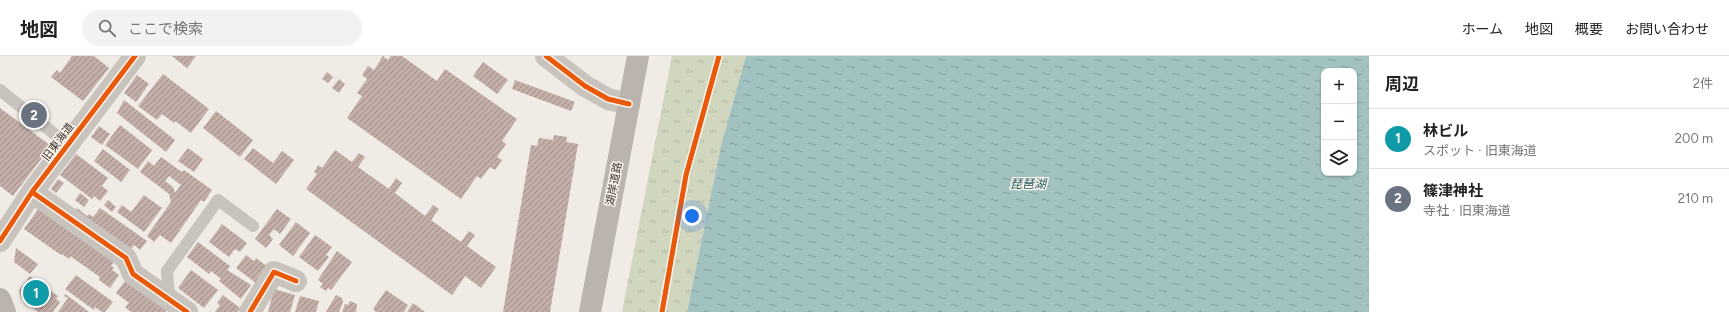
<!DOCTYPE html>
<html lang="ja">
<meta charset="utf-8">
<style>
body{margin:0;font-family:Figtree,"Noto Sans JP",sans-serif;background:#f2f2f2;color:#222}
.controls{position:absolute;right:12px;top:12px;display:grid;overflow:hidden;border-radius:8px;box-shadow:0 1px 3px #0004}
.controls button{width:36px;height:36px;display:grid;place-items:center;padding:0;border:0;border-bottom:1px solid #e0e0e0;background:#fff;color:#222;font:20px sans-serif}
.you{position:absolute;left:692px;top:160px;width:14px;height:14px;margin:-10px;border:3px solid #fff;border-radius:50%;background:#1a73e8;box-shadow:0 0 0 6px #1a73e833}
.badge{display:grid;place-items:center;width:26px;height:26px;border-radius:50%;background:#7c3aed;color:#fff;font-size:13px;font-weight:700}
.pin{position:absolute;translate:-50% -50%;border:2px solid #fff;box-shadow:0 1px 4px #0006}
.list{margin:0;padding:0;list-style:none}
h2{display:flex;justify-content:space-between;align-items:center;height:52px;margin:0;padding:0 16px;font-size:17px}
h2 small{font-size:13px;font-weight:400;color:#767676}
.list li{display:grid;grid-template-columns:26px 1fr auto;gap:12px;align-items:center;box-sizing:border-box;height:60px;padding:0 16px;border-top:1px solid #e0e0e0}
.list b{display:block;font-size:15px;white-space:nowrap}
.list p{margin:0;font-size:13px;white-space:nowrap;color:#767676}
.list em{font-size:13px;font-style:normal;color:#767676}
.icon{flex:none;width:22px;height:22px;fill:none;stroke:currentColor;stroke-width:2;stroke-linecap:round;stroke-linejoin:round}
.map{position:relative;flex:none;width:1369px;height:256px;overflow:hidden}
header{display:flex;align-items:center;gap:24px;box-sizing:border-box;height:56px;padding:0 20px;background:#fff;border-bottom:1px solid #e0e0e0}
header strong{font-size:19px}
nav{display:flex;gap:22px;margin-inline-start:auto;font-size:14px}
.search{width:280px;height:36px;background:#f2f2f2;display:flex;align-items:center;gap:10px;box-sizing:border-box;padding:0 14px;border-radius:22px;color:#767676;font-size:15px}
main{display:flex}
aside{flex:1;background:#fff}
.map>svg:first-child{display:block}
</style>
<header>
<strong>地図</strong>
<div class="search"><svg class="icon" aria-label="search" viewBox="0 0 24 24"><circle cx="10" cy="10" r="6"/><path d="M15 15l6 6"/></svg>ここで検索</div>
<nav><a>ホーム</a><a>地図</a><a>概要</a><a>お問い合わせ</a></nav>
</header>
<main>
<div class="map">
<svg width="1369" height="256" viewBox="0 0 1369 256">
<defs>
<pattern id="park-tufts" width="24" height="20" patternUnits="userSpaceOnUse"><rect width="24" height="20" fill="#d1d6bf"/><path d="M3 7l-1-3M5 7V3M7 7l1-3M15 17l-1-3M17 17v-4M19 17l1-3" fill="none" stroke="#b4b8a4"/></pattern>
<pattern id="water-ripples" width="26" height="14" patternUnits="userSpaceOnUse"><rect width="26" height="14" fill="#a1c2c1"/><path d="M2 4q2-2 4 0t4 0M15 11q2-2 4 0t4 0" fill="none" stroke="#849e9d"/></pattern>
<pattern id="building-hatch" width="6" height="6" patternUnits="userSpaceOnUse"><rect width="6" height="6" fill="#c3afa7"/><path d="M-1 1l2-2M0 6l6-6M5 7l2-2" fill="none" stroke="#a08f88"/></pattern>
</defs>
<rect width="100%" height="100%" fill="#f0ebe5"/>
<path fill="url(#park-tufts)" d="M672,0h74l-25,90 -34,166h-65z"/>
<path fill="url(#water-ripples)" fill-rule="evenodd" d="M746,0h623v256h-682l34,-166zM1324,15h30v102h-30z"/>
<path fill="url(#building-hatch)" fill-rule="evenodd" d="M72,0h22l15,12 -26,33 -32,-24 6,-7 3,3z
M172,0h24l-9,12z
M383,0l5,4 3,-4h11l35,25 8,-12 72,50 -15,22 4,3 -9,13 5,3 -7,10 -5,-3 -9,12 -4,-3 -16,23 -114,-81 15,-22 -5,-3 10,-14 -5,-4 6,-9 6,4z
M483,6l25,18 -11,14 -24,-18z
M327,16l6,5 -5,6 -6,-4z
M163,18l46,35 -18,24 -16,-12 -1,2 -12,-9 -5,6 -19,-14z
M137,19l12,9 -13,18 -12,-9z
M339,23l6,5 -6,9 -7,-5z
M515,24l60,22 -4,9 -59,-22z
M124,44l51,40 -9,12 -49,-39z
M0,52l51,38 -38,50 -13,-10z
M216,55l37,29 -13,17 -37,-29z
M120,69l32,25 -14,19 -33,-24z
M99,70l11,8 -8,11 -11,-8z
M554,79l13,2 -1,5 12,2 -28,168h-47l28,-167 6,1 2,-8 14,2z
M188,92l15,11 -9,13 -16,-11z
M253,92l20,15 9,-12 12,9 -18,24 -32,-25z
M103,93l27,21 -9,12 -27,-21z
M335,94l17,12 7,-9 6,4 -7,10 31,22 7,-11 6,5 -7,10 30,23 8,-11 6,4 -8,11 30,22 8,-11 6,4 -8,11 29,21 -15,21 -16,-12 -13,19 -146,-106 11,-15 -3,-2 4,-7 4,3z
M76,98l32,24 -6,8 6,5 -8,10 -6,-5 -2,3 -32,-24z
M161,101l21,15 2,-2 28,20 -8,12 -3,-2 -30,43 -11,-8 -6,7 -7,-6 24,-34 -2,-8 -29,-22 8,-11 6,5zM169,120l12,9 -6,8 -2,-6 -8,-6z
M58,123l6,4 -8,10 -5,-4z
M80,137l9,7 -5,7 -9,-7z
M144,139l18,13 -18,24 -27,-20 5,-7 9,7z
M108,144l8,7 -4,5 -8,-7z
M39,152l76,53 -4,5 3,2 -2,2 7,5 -9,13 -11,-8 1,-3 -30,-21 -1,3 -7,-5 -1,1 -37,-26z
M77,152l10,8 2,-2 4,3 7,-9 47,33 -7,9 -6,-5 -4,5 -55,-39z
M277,153l14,10 -11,15 -6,-5 -5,6 4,4 -7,9 -11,-9z
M296,166l14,11 -17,23 -14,-11z
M222,168l25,19 -7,9 -5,-3 -6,8 -20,-15z
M315,179l17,12 -6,8 3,2 -11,14 -19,-14z
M198,186l32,24 -3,4 24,15 -10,14 -22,-18 2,-2 -10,-8 -2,3 -22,-17z
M16,192l22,16 -8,10 -16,-12z
M337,195l15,11 -21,28 -3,-2 -2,3 -6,-4 3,-3 -5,-4z
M246,199l8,6 2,-3 12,9 -12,16 -20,-15z
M191,214l27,20 -14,18 -26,-20z
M76,219l37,27 -8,10h-3l-7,-5 -1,3 -29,-21z
M30,220l28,20 -2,3 4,3 -7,10h-15l-17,-14 -2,-8z
M125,225l42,29 -2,2h-34l-6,-5 4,-4 -13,-10z
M274,233l21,6 -5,17h-22z
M386,234l22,15 -4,7h-28l-3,-3z
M65,238l7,5 17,13h-31l10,-14 -4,-2z
M223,239l17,13 -3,4h-22l5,-7 -3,-2z
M336,239l6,3 1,4 -4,10h-13z
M300,240l19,5 -3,11h-21z
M350,245l7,3 -1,8h-14l3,-8 3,1z
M413,247l12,9h-18z"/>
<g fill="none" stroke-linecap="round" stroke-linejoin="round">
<path stroke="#c9c3be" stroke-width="12" d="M0,34l68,55
M169,242l-2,-27 51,-71 35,26"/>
<path stroke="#c9c3be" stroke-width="22" d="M546,0l39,30 23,13 21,5
M32,136l94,66 7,16 54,38
M0,185l32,-49 103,-136
M250,256l24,-40 22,9"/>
<path stroke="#bab3ae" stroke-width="22" d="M0,243l5,13
M590,256l48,-256"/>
<g stroke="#fbf5ee" stroke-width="8">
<path id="cycleway" d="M546,0l39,30 23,13 21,5
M32,136l94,66 7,16 54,38
M0,185l32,-49 103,-136
M250,256l24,-40 22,9
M662,256l24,-137 33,-119"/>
</g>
<use href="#cycleway" stroke="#e8590c" stroke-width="5"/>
</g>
<g text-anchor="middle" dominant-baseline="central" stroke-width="3" stroke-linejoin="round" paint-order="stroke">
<g font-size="11" fill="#3b302b" stroke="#fbf5ee">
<text transform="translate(58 86) rotate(-53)">旧東海道</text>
<text transform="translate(614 128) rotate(-79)">湖岸道路</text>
</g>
<g font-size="12" font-style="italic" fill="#1f5a5e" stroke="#fbf5ee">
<text x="1028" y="128">琵琶湖</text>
</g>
</g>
</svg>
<div class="controls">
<button>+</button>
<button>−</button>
<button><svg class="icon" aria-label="layers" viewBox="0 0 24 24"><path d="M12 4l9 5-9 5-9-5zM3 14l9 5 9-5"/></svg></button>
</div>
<div class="you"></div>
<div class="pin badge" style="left:36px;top:237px;background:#0f9aa8">1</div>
<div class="pin badge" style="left:34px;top:59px;background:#6b7280">2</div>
</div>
<aside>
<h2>周辺<small>2件</small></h2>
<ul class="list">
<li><span class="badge" style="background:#0f9aa8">1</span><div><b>林ビル</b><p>スポット · 旧東海道</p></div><em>200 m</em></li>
<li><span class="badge" style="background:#6b7280">2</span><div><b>篠津神社</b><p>寺社 · 旧東海道</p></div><em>210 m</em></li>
</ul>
</aside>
</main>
